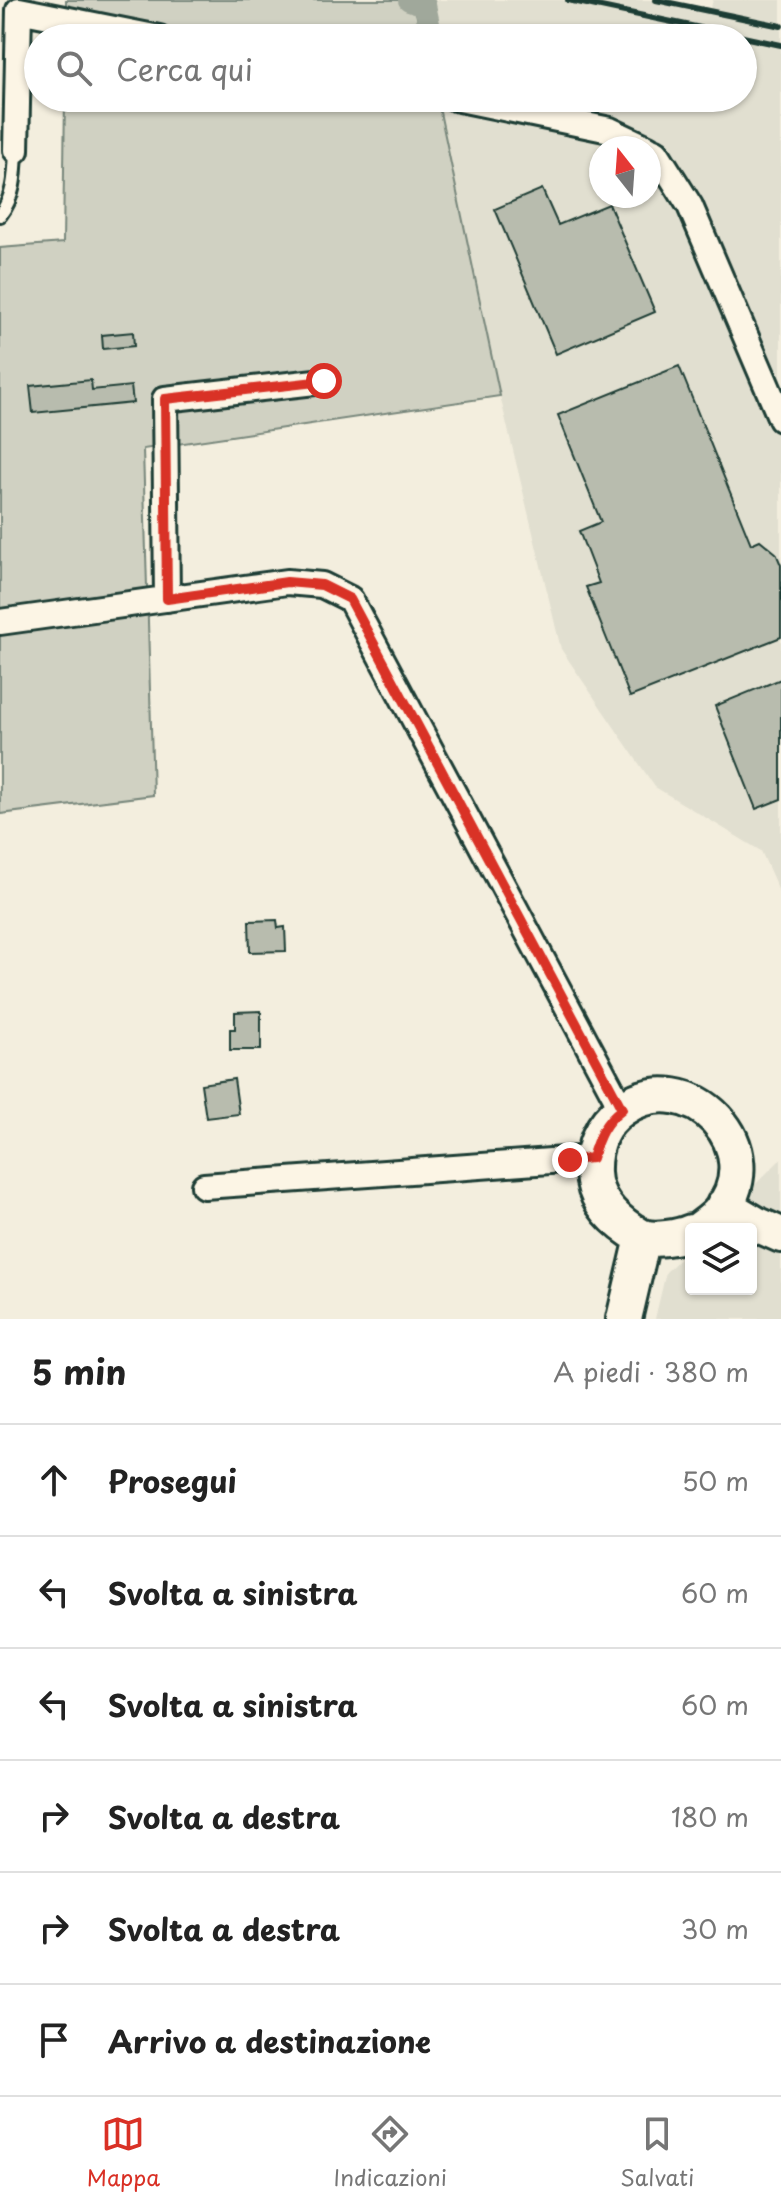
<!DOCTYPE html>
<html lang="it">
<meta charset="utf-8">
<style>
body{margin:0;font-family:"Playpen Sans",sans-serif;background:#f2f2f2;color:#222}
.controls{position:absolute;right:24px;bottom:24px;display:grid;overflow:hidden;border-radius:8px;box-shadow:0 2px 6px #0004}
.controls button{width:72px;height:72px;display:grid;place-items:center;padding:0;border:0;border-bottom:2px solid #e0e0e0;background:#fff;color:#222;font:40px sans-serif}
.compass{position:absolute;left:589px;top:136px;width:72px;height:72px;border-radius:50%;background:#fff;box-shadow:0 2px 6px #0004;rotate:343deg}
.stop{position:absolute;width:24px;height:24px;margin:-18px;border:6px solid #d93025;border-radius:50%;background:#fff}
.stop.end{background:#d93025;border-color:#fff;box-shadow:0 2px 8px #0008}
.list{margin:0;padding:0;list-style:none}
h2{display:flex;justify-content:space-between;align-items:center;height:104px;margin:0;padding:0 32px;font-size:34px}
h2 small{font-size:26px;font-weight:400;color:#767676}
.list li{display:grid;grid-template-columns:52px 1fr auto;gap:24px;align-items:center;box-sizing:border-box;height:112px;padding:0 32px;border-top:2px solid #e0e0e0}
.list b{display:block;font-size:30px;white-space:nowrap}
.list em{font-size:26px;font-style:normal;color:#767676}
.icon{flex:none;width:44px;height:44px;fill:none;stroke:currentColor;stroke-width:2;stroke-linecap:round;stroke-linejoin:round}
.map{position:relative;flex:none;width:781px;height:1319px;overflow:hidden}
.search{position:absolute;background:#fff;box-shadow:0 2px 6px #0004;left:24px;right:24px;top:24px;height:88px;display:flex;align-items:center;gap:20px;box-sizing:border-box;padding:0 28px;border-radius:44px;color:#767676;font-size:30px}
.sheet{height:776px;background:#fff}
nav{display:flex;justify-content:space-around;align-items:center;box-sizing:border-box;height:112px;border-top:2px solid #e0e0e0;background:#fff;font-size:22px;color:#767676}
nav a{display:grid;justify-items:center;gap:4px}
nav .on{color:#d93025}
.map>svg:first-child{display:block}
</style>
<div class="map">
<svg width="781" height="1319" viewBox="0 0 781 1319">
<rect width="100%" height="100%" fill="#f3eede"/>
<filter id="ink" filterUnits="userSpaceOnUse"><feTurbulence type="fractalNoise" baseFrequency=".0125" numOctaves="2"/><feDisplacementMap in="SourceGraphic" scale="16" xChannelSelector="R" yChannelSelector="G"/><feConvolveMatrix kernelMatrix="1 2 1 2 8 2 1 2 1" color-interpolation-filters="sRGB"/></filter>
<g filter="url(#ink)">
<path fill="#e1dfd0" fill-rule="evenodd" d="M413,0h242l55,11 3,-11h68v896l-20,-45 -106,-64 -94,-138 -61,-253 -63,-298h306v-60h-321zM601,148h48v48h-48z
M781,1159v160h-126l11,-47 25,-24v41h60v-60h-41z"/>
<path fill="#d0d1c2" stroke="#78877b" stroke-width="2" d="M66,0h347l9,38h-356z
M65,98h372l63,298 -357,53 10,346 -153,19v-566l63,-5z"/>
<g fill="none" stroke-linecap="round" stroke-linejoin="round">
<path stroke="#a0a89b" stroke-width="22" d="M409,0l16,5 7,33"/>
</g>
<path fill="#b8bcae" stroke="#1f3d34" stroke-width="2" d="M542,189l16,36 51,-21 46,108 -99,42 -61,-145z
M133,332l1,14 -31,3 -1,-14z
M679,366l72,178 9,-4 16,13 5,12v72l-151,60 -44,-110 13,-4 -20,-52 22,-9 -43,-107z
M91,380l1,10 39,-4 2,17 -100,10 -3,-27z
M781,679v120l-25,10 -41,-103z
M277,920l1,8 7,-1 1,24 -36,1 -1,-31z
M261,1011v39h-31v-21h5v-17z
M234,1079l5,35 -33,4 -5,-34z"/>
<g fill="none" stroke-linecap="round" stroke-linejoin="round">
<g stroke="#1f3d34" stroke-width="18">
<path id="service" d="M0,215c15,-19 15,-42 16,-65"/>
</g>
<g stroke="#1f3d34" stroke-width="30">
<path id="minor" d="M455,98l155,32 38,18
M649,149l7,3 34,54 91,213
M16,150l3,-140 140,28
M167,599l-2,-200 159,-18
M0,622l287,-40 35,3 28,14 272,510
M204,1186l388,-28"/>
</g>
<g stroke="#1f3d34" stroke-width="40">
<path id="secondary" d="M724,1205l32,19 25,11
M691,1232c-11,5 -36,9 -48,5 -4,-1 -7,-4 -11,-6 -21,-14 -38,-32 -39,-58 -1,-26 8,-49 29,-64 69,-48 151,41 97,104 -5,6 -13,11 -19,16
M624,1319l19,-81"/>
</g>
<use href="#service" stroke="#fcf5e5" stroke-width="12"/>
<use href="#minor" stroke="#fcf5e5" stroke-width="24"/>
<use href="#secondary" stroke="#fcf5e5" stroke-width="34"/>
<path stroke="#1f3d34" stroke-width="6" d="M568,0l213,45
M656,0l125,26"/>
</g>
</g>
<g fill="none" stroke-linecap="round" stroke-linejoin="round" filter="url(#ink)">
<path stroke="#d93025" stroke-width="10" d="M324,381l-159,18 2,200 120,-17 35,3 28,14 272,510c-18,13 -24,29 -30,49l-22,2"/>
</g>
</svg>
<div class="controls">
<button><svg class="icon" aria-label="layers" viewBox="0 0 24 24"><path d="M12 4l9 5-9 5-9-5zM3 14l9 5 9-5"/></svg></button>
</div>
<svg class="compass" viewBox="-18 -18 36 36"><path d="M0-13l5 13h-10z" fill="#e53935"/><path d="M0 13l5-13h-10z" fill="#767676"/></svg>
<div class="stop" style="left:324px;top:381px"></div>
<div class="stop end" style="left:570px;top:1160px"></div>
<div class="search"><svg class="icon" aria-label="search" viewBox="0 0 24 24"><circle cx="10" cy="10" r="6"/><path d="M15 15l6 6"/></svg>Cerca qui</div>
</div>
<section class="sheet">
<h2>5 min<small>A piedi · 380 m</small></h2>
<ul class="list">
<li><svg class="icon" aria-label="ahead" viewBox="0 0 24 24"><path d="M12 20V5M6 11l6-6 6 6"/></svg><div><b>Prosegui</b></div><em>50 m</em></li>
<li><svg class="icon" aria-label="left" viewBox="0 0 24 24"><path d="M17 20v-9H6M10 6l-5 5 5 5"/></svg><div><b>Svolta a sinistra</b></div><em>60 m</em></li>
<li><svg class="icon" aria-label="left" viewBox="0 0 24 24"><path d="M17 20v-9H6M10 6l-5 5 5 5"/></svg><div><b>Svolta a sinistra</b></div><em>60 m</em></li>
<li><svg class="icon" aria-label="right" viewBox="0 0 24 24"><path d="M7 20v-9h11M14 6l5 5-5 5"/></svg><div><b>Svolta a destra</b></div><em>180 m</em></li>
<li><svg class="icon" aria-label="right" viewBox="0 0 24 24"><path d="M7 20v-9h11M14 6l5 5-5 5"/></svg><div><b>Svolta a destra</b></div><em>30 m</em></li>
<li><svg class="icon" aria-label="arrive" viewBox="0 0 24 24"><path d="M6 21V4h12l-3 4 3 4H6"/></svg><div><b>Arrivo a destinazione</b></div></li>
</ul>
</section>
<nav>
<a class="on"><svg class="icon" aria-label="map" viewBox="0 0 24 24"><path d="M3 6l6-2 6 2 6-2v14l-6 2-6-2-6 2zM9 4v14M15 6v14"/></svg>Mappa</a>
<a><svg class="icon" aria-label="directions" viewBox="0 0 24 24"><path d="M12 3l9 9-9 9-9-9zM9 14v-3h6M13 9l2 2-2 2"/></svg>Indicazioni</a>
<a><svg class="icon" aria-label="saved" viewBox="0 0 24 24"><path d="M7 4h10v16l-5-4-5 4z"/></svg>Salvati</a>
</nav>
